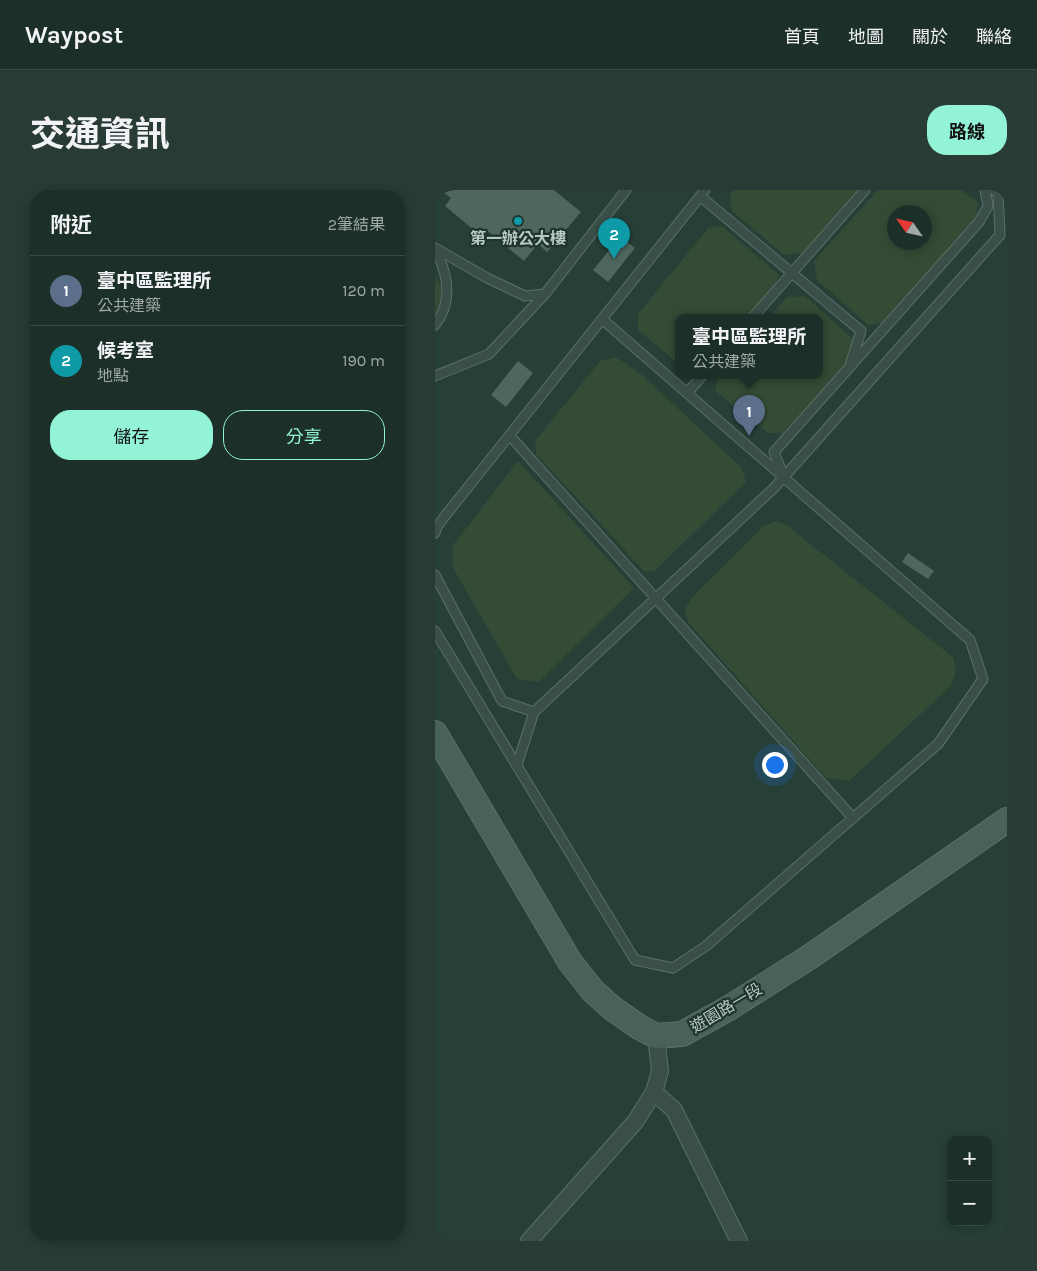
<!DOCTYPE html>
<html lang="zh-TW">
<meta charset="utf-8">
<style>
body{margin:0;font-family:Karla,"Noto Sans TC",sans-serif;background:#293b35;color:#f1f3f6}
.controls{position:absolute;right:15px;bottom:15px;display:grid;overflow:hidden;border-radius:10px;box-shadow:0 2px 12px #0003}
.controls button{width:45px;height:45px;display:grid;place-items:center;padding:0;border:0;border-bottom:1px solid #3a4a46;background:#1c2f29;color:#f1f3f6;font:25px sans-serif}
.compass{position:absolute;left:452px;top:15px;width:45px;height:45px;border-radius:50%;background:#1c2f29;box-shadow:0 2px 12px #0003;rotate:304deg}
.you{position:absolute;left:339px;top:574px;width:18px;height:18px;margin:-12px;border:4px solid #fff;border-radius:50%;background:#1a73e8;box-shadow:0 0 0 8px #1a73e833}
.badge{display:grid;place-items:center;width:32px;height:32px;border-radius:50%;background:#92f3d7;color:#fff;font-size:16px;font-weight:700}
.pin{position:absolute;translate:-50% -41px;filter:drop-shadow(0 1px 2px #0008)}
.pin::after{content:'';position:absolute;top:26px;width:18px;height:15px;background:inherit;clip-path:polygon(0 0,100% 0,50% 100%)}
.popup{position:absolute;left:240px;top:124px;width:148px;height:65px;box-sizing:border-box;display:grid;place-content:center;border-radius:10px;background:#1c2f29;filter:drop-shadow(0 1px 4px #0005);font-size:16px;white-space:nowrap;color:#a0a9a8}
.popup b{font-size:19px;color:#f1f3f6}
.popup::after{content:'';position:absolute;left:50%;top:100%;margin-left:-10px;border:10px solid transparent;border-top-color:#1c2f29}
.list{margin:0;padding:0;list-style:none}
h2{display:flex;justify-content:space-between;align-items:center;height:65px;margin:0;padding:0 20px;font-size:21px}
h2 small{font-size:16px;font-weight:400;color:#a0a9a8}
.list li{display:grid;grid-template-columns:32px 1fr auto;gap:15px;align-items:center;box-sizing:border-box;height:70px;padding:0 20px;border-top:1px solid #3a4a46}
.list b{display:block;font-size:19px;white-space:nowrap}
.list p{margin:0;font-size:16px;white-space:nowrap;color:#a0a9a8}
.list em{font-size:16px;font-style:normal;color:#a0a9a8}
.actions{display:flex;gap:10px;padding:15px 20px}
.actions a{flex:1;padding:11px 0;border:1px solid #92f3d7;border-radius:20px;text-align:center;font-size:18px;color:#92f3d7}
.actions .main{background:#92f3d7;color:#111}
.map{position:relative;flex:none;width:572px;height:1051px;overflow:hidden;border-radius:20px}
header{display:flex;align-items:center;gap:30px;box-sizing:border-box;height:70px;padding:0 25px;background:#1c2f29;border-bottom:1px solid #3a4a46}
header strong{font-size:24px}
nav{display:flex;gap:28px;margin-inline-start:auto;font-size:18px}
.intro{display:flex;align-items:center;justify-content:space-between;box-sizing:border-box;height:120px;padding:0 30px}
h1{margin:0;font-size:35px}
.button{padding:12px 22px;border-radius:20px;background:#92f3d7;color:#111;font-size:18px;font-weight:700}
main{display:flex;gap:30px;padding:0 30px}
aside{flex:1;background:#1c2f29;border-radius:20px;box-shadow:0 2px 12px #0003}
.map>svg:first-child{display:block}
</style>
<header>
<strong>Waypost</strong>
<nav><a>首頁</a><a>地圖</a><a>關於</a><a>聯絡</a></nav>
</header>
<div class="intro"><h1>交通資訊</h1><a class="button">路線</a></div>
<main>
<aside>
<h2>附近<small>2筆結果</small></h2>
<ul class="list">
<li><span class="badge" style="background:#5c6f8a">1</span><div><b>臺中區監理所</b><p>公共建築</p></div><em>120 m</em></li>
<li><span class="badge" style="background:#0f9aa8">2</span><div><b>候考室</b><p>地點</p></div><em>190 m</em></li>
</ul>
<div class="actions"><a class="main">儲存</a><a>分享</a></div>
</aside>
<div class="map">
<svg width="572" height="1051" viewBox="0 0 572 1051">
<rect width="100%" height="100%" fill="#263f37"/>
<path fill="#344b35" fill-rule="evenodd" d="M298,0h125l-55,63 -19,2 -52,-44 -2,-16z
M443,0h83l17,13 -3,19 -93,101 -14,2 -51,-45 -3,-19zM460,22h30v30h-30z
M287,36l57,49 -5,13 -26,29h-69v47l-41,-34v-16l70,-86z
M0,87c17,17 7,31 0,50z
M370,106l48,43 -5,23 -65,71h-15l-53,-42 3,-16h101v-58h-50l18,-20z
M181,167l25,17 101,94 4,14 -91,89 -10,1 -109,-118 -1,-13 65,-80z
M83,271l116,127 -95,94 -22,-3 -64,-111v-23z
M341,331l9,3 168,133 3,14 -5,15 -102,95 -23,-3 -138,-156 -3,-13 8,-13 71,-70z"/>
<path fill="#4d675f" d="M5,0h114l27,22 -34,40 -9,-8 -14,17 -38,-31 -5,6 -36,-30 6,-8z
M185,47l15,11 -27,34 -15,-12z
M83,171l15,12 -27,34 -15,-12z
M473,363l26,18 -6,8 -26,-17z"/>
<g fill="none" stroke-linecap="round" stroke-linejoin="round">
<g stroke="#5b6f69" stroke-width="11">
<path id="lane" d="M265,6l161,135 -10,31
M0,58l52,30 38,18 20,-2 -56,60 -54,22
M0,59c13,25 19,52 0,76
M110,104l81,-104
M318,127l112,-127
M252,203l16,-18
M75,246l343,382
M348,284l-9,-22 205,-230 9,-16 -3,-16
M0,343l2,-6 8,-11 260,-326
M0,385l67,126 32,11 240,-224 226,-253 -2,-42 -4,-3
M0,441l200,329 38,8 33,-22 232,-202 45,-65 -13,-39 -368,-321
M82,575l17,-53"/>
</g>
<g stroke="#5b6f69" stroke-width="18">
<path id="street" d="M219,902l20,18 65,131
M94,1051l106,-119 19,-30 6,-21 -4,-35"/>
</g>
<g stroke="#5b6f69" stroke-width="26">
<path id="secondary" d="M0,543l135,229 23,29 19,17 27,19 17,9 26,-2 47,-26 82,-52 196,-136"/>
</g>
<use href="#lane" stroke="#3a4f48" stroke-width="9"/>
<use href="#street" stroke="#3a4f48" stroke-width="16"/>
<use href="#secondary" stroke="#49615b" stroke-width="24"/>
</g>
<circle fill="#0f9aa8" stroke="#1f342d" stroke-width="2" cx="83" cy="31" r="5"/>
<g text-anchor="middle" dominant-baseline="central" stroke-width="4.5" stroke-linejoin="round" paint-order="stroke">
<g font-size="16" font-weight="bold" fill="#b7c9c4" stroke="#1f342d">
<text x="83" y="48">第一辦公大樓</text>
</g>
<g font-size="16" fill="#b7c9c4" stroke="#1f342d">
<text transform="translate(291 818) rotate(-31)">遊園路一段</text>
</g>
</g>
</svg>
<div class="controls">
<button>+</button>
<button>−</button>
</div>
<svg class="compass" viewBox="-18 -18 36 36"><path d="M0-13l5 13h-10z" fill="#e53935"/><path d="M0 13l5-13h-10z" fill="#a0a9a8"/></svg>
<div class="you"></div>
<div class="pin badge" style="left:314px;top:246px;background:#5c6f8a">1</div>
<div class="popup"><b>臺中區監理所</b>公共建築</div>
<div class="pin badge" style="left:179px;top:69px;background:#0f9aa8">2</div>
</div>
</main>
